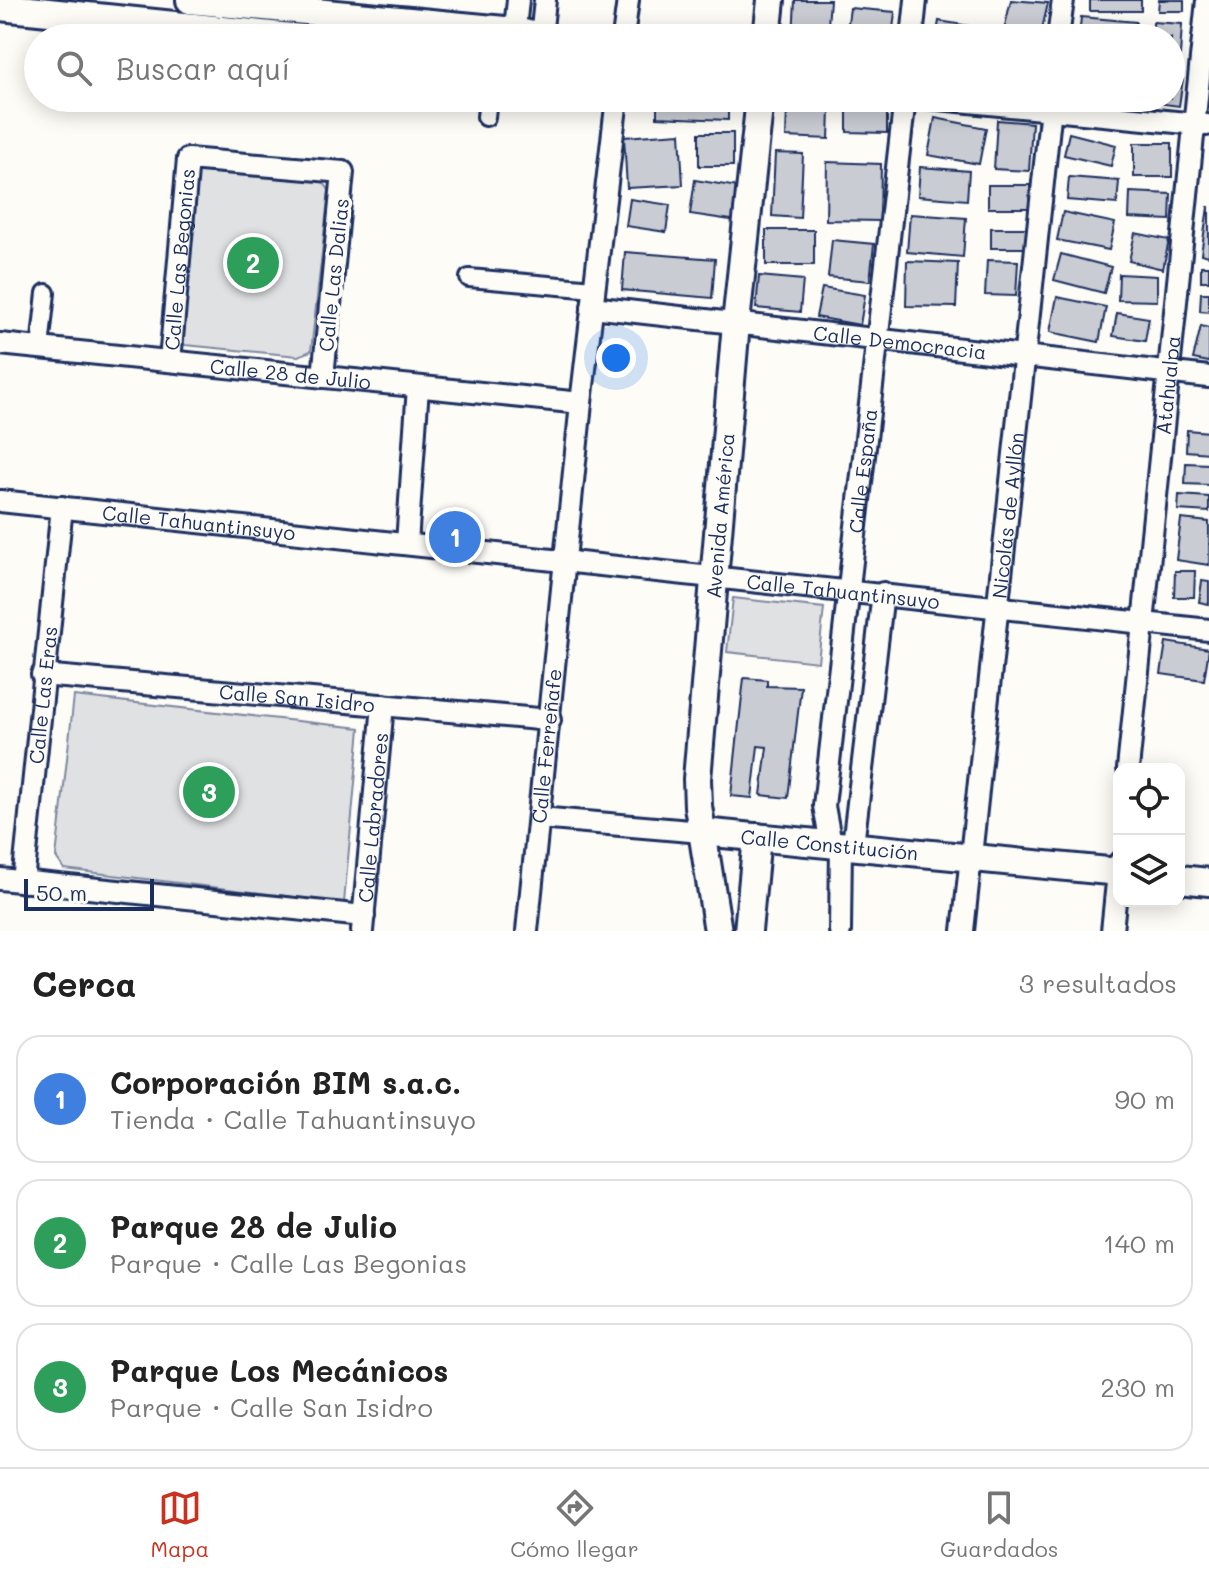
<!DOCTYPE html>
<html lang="es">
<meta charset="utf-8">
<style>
body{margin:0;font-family:Mali,sans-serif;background:#f2f2f2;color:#222}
.controls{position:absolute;right:24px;bottom:24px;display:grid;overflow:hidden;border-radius:16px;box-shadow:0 4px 20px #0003}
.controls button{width:72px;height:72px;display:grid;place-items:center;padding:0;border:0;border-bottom:2px solid #e0e0e0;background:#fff;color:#222;font:40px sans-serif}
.scale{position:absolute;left:24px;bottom:20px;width:130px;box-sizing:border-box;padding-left:8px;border:4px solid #1b2f5e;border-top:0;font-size:22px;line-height:28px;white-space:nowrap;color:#1b2f5e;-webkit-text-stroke:6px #fdfcf7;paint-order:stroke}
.you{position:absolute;left:616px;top:358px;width:28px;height:28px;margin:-20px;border:6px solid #fff;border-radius:50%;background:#1a73e8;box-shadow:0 0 0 12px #1a73e833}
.badge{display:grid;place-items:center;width:52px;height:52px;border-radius:50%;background:#c8321e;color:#fff;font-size:26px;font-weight:700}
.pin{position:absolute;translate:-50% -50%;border:4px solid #fff;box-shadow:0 2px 8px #0006}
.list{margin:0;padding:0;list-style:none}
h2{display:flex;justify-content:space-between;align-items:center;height:104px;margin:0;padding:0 32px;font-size:34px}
h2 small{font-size:26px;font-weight:400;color:#767676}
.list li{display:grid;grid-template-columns:52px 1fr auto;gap:24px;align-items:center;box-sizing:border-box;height:128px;margin:0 16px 16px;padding:0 16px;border:2px solid #e0e0e0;border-radius:24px}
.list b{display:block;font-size:30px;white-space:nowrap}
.list p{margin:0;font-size:26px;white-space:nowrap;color:#767676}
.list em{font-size:26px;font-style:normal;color:#767676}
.icon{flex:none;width:44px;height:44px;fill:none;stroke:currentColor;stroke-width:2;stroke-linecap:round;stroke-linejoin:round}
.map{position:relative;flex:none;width:1209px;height:931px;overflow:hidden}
.search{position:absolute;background:#fff;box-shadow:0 4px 20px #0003;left:24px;right:24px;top:24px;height:88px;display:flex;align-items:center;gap:20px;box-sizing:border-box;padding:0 28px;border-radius:44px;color:#767676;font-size:30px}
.sheet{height:536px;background:#fff}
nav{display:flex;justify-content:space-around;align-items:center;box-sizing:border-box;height:112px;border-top:2px solid #e0e0e0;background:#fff;font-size:22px;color:#767676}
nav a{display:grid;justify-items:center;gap:4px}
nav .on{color:#c8321e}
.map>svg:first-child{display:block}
</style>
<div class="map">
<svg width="1209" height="931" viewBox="0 0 1209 931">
<rect width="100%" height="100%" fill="#fdfcf7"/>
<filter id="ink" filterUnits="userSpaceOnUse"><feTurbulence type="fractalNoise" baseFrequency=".0125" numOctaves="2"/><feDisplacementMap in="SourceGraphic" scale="16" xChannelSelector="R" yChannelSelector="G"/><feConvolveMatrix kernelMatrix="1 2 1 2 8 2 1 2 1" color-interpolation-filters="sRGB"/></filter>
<g filter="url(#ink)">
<path fill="#e0e1e3" stroke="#7e88a0" stroke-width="2" d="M201,170l120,9 8,11 -18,161 -13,5 -113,-11 -6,-8 15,-158z
M733,598l91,10 -6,54 -91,-10z
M74,696l286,32 -16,175 -280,-34 -8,-12z"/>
<path fill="#c9ccd3" stroke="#1b2f5e" stroke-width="2" d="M795,0h35l-3,38h-34z
M1011,0l37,3 -8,35 -36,-8z
M1090,0h51v11h-51z
M1159,0h25v11h-26z
M850,8l45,4 -3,26h-46z
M1081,17l55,5 -1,16h-56z
M939,21l37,6 -2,11h-38z
M1153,22l29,2 -2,31h-9v-17h-18z
M1171,77l12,2 -4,27 -37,-5v-3h29z
M657,98h71v22l-71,-3z
M787,108l43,2 -1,29 -43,-2z
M847,108l40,1v24l-40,-1z
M935,118l51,10 -7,36 -51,-9z
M997,120l35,3 -3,48 -35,-2z
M680,133l3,52 -56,3 -3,-51z
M699,133h34v33h-34z
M1069,133l47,12 -5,21 -47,-11z
M1134,143h38v34h-38z
M775,153l28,1 -3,64 -28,-2z
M827,162l54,2 -1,57 -54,-1z
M920,167l49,4 -2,29 -49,-4z
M1069,177l50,4 -2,23 -50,-4z
M695,180l49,8 -6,33 -48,-7z
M988,185h42v23h-42z
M1130,192l41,2 -1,26 -41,-2z
M630,199l40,6 -4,27 -40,-6z
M1208,207h1v49l-8,-2z
M1063,212l52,11 -6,27 -52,-10z
M910,214l56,4 -3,39 -56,-5z
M991,228h41v20h-41z
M766,230h48v35h-48z
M1135,233l34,7 -6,29 -34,-8z
M832,240l42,4 -4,37 -42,-4z
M625,252l90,7 -3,39 -90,-8z
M1061,254l50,13 -7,26 -50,-13z
M987,260l31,1 -2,35 -31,-1z
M907,261l51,2 -2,44 -50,-1z
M1201,266h8v15h-8z
M1119,274l38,2v25l-39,-1z
M759,276l44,4 -3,32 -44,-4z
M822,288l43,7 -5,30 -44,-8z
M1201,293h8v19l-9,-1z
M1057,297l49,10 -7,35 -49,-10z
M1117,313l32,5 -4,23 -32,-5z
M1201,326l8,2v34l-16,-3z
M1187,430l22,2v21l-23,-2z
M1186,463l23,1v21l-24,-1z
M1179,495l30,2v15l-31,-2z
M1181,519l28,3v43l-33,-5z
M1175,571h20l-1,26h-20z
M1202,581l7,1v22l-10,-2z
M1166,642l43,7 -5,31 -43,-6z
M744,678l23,2v6l34,1 -13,111 -27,-3 6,-48 -9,-1 -6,52 -21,-2z"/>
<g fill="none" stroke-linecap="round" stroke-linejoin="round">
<g stroke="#1b2f5e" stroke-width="22">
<path id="pedestrian" d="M486,117l2,-19
M469,278l125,11
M40,348l6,-55"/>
</g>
<g stroke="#1b2f5e" stroke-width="26">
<g id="minor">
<path d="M514,38l4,-38"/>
<path d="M541,38l4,-38"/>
<path d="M623,38l5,-38"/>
<path d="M912,38l4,-38"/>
<path d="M1058,38l5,-38"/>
<path d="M928,98l279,27"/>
<path id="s1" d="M592,307l617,70"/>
<path id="s2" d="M0,344l581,59"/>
<path id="s3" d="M170,361l18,-202 155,13 -20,205"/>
<path id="s4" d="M0,501l1209,129"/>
<path d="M407,543l11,-156"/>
<path id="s5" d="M42,675l508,45"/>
<path id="s6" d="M1128,769l79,-769"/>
<path d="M539,818l163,14"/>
<path id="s7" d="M831,844l-7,-38 81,-708"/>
<path d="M853,845l30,-252"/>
<path d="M0,879l364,37"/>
<path id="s8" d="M23,882l39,-375"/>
<path id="s9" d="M362,931l21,-226"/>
<path id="s10" d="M527,931l54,-528 36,-305"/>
<path d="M840,931l1,-87"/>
<path id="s11" d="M963,931l89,-833"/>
<path d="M1112,931l7,-68"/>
</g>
</g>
<g stroke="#1b2f5e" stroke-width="32">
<g id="tertiary">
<path d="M190,0l325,31 29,7"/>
<path d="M0,7l301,31"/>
<path d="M767,38l4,-38"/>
<path id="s12" d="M702,832l417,40"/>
<path d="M1179,879l30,3"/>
<path id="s13" d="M718,931l-20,-125 -1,-27 39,-456 24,-225"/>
<path d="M748,931l9,-94"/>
</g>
</g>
<use href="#pedestrian" stroke="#fdfcf7" stroke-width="16"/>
<use href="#minor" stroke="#fdfcf7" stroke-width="20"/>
<use href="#tertiary" stroke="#fdfcf7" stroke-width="26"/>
</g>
</g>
<g text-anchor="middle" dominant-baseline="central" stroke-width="7" stroke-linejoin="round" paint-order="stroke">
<g font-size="20" fill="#1b2f5e" stroke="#fdfcf7">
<text stroke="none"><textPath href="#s3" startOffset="102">Calle Las Begonias</textPath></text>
<text transform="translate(333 275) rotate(-84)">Calle Las Dalias</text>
<text stroke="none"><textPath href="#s1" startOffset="310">Calle Democracia</textPath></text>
<text stroke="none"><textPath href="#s2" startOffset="292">Calle 28 de Julio</textPath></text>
<text stroke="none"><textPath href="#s6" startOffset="386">Atahualpa</textPath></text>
<text stroke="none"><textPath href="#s7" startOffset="376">Calle España</textPath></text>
<text stroke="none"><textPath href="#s11" startOffset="418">Nicolás de Ayllón</textPath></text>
<text stroke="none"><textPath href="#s13" startOffset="418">Avenida América</textPath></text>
<text stroke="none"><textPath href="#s4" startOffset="200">Calle Tahuantinsuyo</textPath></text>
<text stroke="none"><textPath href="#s4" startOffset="848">Calle Tahuantinsuyo</textPath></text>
<text stroke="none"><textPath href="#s8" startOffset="188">Calle Las Eras</textPath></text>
<text stroke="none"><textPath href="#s5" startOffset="256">Calle San Isidro</textPath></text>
<text stroke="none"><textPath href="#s10" startOffset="186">Calle Ferreñafe</textPath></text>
<text stroke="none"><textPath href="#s9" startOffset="114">Calle Labradores</textPath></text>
<text stroke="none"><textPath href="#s12" startOffset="128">Calle Constitución</textPath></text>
</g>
</g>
</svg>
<div class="controls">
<button><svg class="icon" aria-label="locate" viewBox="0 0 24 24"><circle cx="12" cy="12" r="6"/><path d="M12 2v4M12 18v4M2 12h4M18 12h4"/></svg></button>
<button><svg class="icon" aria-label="layers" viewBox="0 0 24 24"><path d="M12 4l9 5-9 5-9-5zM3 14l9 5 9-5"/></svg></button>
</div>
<div class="scale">50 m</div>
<div class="you"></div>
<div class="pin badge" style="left:455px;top:537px;background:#3f7fe0">1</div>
<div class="pin badge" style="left:253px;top:263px;background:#2e9e5b">2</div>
<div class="pin badge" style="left:209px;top:792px;background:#2e9e5b">3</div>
<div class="search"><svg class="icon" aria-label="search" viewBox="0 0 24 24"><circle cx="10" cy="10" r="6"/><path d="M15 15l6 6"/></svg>Buscar aquí</div>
</div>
<section class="sheet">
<h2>Cerca<small>3 resultados</small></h2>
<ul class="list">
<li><span class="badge" style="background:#3f7fe0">1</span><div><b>Corporación BIM s.a.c.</b><p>Tienda · Calle Tahuantinsuyo</p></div><em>90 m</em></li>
<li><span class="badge" style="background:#2e9e5b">2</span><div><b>Parque 28 de Julio</b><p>Parque · Calle Las Begonias</p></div><em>140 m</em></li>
<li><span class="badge" style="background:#2e9e5b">3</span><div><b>Parque Los Mecánicos</b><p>Parque · Calle San Isidro</p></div><em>230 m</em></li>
</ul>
</section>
<nav>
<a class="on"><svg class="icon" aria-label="map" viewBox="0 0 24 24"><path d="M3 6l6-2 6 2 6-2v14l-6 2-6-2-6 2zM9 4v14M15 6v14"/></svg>Mapa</a>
<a><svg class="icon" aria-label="directions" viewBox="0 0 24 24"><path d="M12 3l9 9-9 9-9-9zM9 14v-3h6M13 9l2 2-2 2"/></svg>Cómo llegar</a>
<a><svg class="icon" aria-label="saved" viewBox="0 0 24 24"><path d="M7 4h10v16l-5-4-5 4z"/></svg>Guardados</a>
</nav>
